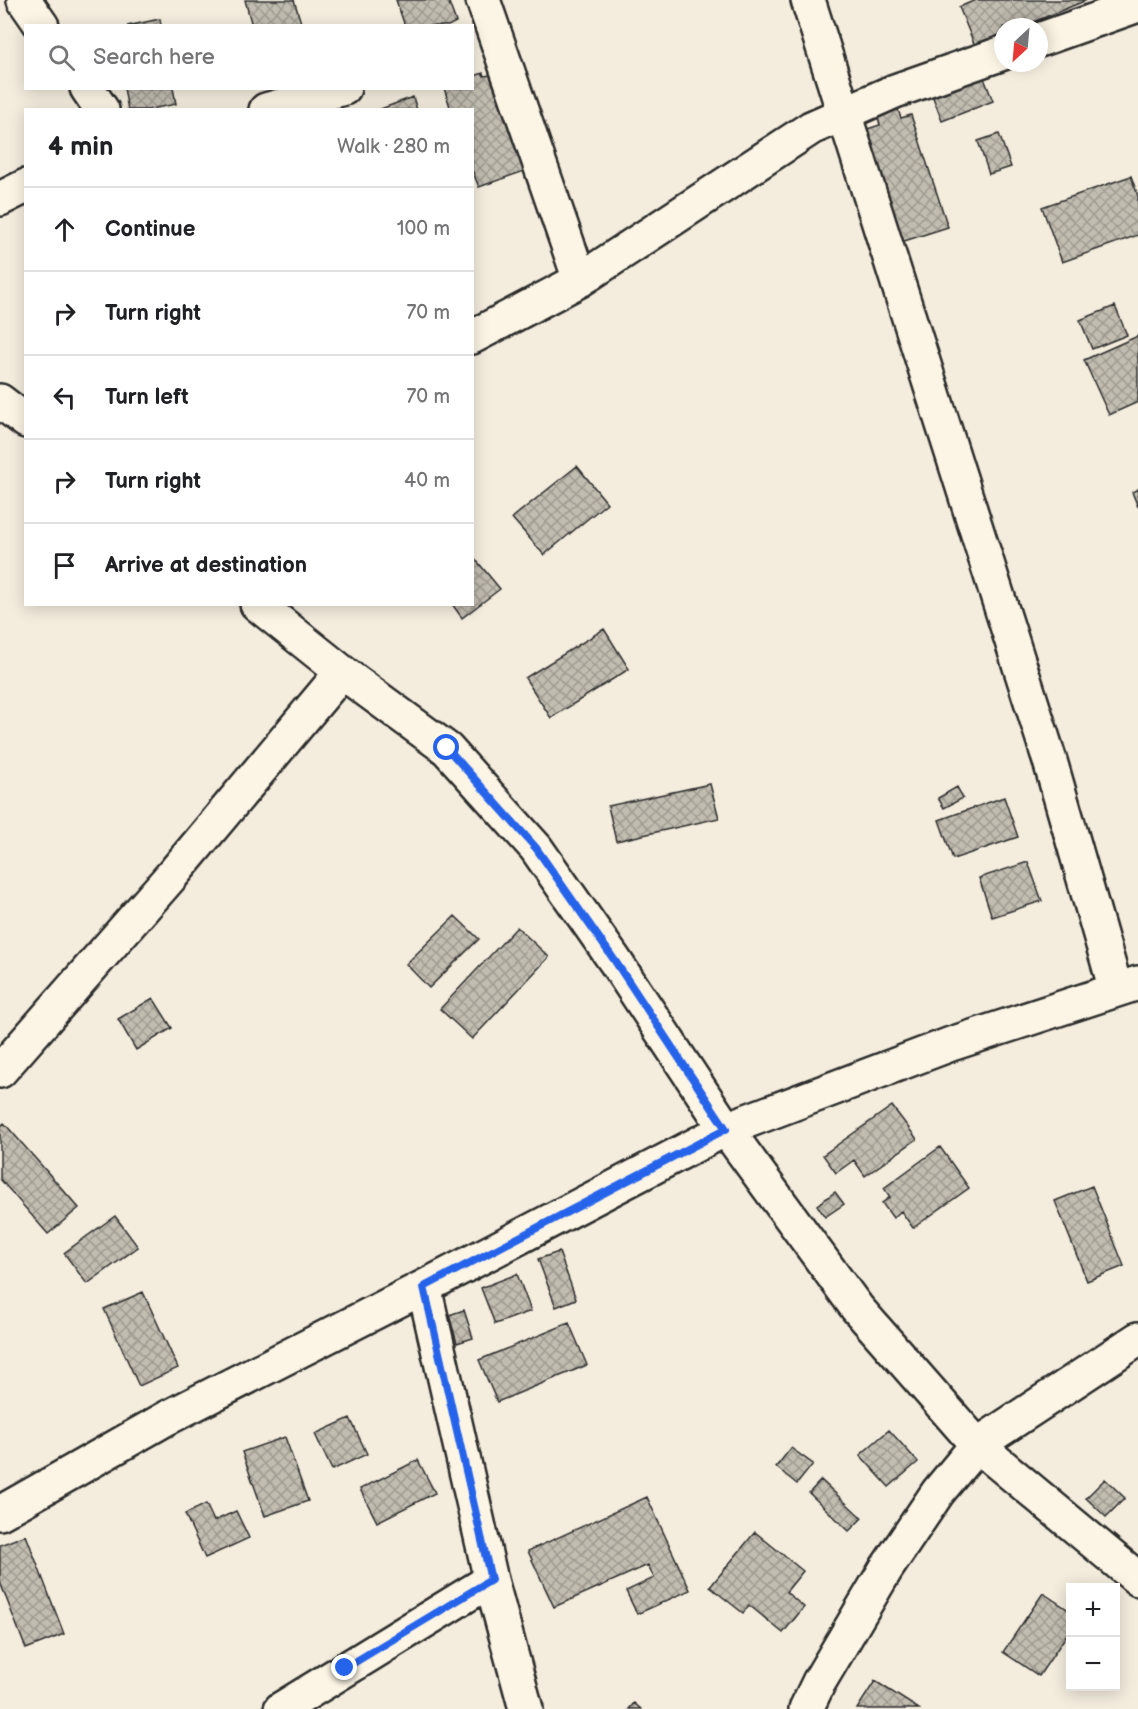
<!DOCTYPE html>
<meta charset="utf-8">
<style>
body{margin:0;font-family:"Balsamiq Sans",sans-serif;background:#f6f6f6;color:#202124}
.controls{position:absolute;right:18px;bottom:18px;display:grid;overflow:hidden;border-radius:0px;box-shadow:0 3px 15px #0003}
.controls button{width:54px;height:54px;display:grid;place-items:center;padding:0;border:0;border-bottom:2px solid #e0e0e0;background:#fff;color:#202124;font:30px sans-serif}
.compass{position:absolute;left:994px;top:18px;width:54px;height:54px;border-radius:50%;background:#fff;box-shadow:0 3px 15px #0003;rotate:206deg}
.stop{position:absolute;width:18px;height:18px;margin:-14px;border:4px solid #2563eb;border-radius:50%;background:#fff}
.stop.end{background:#2563eb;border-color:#fff;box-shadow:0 2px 6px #0008}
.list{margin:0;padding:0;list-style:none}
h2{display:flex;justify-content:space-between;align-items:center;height:78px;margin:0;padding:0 24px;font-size:26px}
h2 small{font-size:20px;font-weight:400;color:#757577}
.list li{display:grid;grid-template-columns:39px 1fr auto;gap:18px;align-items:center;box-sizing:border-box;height:84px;padding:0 24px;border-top:2px solid #e0e0e0}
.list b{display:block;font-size:22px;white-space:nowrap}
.list em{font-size:20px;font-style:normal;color:#757577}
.icon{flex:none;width:33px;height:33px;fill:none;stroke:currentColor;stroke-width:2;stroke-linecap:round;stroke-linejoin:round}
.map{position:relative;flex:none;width:1138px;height:1709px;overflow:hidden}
.search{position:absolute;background:#fff;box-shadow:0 3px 15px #0003;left:24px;top:24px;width:450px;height:66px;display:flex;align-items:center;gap:15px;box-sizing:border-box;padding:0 21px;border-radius:0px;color:#757577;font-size:22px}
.panel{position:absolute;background:#fff;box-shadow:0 3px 15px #0003;left:24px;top:108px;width:450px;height:498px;border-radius:0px}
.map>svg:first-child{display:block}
</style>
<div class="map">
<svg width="1138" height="1709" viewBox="0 0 1138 1709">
<defs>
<pattern id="building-cross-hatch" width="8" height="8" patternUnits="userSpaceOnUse" patternTransform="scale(1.5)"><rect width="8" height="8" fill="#c2bdb1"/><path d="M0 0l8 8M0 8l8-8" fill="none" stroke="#9e9a90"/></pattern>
</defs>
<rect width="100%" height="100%" fill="#f4edde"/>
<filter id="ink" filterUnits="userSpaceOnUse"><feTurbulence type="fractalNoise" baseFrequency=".0167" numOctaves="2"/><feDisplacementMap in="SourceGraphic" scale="12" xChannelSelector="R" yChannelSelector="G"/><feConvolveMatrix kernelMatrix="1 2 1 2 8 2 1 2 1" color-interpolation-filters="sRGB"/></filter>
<g filter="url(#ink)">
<path fill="url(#building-cross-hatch)" stroke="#2b2b2b" stroke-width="1.5" d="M245,0h49l8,26h-50z
M396,0h52l8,22 -8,4h-43z
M976,0h111l-66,27h-18v7l-28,12 -16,-39z
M160,19l1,7h-34z
M483,73l1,3 6,-1 34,96 -45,16 -7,-17v-60h-21l-7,-22h28v-11z
M982,73l11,28 -51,20 -11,-29z
M124,88h49l3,16 -30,6h-18z
M413,97l4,13h-39z
M897,107l4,11 10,-3 37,112 -50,16 -37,-112 19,-6 -3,-11z
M999,134l12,33 -22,7 -11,-33z
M1131,176l7,20v39l-76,27 -20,-55z
M1115,306l12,29 -35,14 -12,-29z
M1138,336v66l-29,13 -25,-55z
M577,466l30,37 -63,52 -32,-37z
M1138,489v18l-6,-15z
M472,555l28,34 -38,29 -10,-14h20z
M604,629l25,40 -78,49 -26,-40z
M710,784l9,34 -103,23 -8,-35z
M957,787l6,11 -19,10 -6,-10z
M1004,797l14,40 -65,22 -14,-39z
M1028,862l14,39 -50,16 -13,-39z
M455,916l24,23 -50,49 -23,-24z
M517,927l32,30 -77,82 -32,-30z
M153,998l19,30 -36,22 -18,-31z
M892,1106l25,33 -52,37 -11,-16 -18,13 -13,-18z
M4,1123l75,85 -31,26 -48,-55v-52z
M940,1147l29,41 -56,40 -12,-17 -8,7 -11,-15 8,-6 -6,-9z
M1092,1186l32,80 -37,15 -32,-80z
M835,1192l9,12 -19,13 -8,-12z
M115,1216l23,31 -51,37 -23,-31z
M559,1252l17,47 -20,8 -18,-48z
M517,1274l14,37 -36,13 -14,-36z
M143,1292l35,76 -39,18 -35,-77z
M464,1310l9,28 -16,5 -8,-28z
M569,1323l18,42 -90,37 -18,-42z
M350,1418l17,36 -35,16 -17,-36z
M889,1430l29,32 -29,25 -29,-32z
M285,1437l23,64 -43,15 -23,-64z
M791,1448l22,16 -16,20 -21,-17z
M418,1460l17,33 -58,29 -17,-33z
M1105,1479l20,19 -19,19 -20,-19z
M821,1480l41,38 -13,13 -40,-38z
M647,1497l43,93 -53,24 -11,-23 28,-13 -6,-13 -94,42 -26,-56z
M206,1504l8,17 22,-10 13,27 -44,20 -20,-44z
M755,1532l48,39 -17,21 18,15 -21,26 -34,-28 -6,8 -33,-26z
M26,1535l38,99 -38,15 -26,-67v-37z
M1043,1593l27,18v19l-31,46 -36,-24z
M875,1681l44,28h-62z
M634,1703l7,6h-12z"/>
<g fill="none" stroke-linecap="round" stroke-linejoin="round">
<g stroke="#2b2b2b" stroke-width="38">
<path id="minor" d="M24,0l18,26
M483,0l97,280
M808,0l242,761 66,229
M1039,40l99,-35
M87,88l15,22
M266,110l78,-22
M0,199l26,-13
M472,337l108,-57 231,-152 84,-37 108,-38
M0,401l26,20
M257,604l85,68 105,77 89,99 79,113 111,168 131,179 120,137 161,134
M0,1071l173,-197 169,-202
M424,1287l67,293 35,129
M0,1513l167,-95 257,-131 302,-158 225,-85 187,-61
M281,1709l210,-129
M806,1709l13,-27 67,-113 52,-77 39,-47 161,-106"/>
</g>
<use href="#minor" stroke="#fcf5e5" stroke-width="33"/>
</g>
</g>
<g fill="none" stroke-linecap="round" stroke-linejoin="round" filter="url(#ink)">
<path stroke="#2563eb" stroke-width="8" d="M345,1668l146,-88 -67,-293 302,-158 -111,-168 -79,-113 -89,-100"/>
</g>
</svg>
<div class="controls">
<button>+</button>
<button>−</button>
</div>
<svg class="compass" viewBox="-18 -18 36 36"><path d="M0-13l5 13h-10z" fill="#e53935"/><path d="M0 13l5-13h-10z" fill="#757577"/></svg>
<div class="stop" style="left:447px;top:748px"></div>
<div class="stop end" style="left:345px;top:1668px"></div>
<div class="search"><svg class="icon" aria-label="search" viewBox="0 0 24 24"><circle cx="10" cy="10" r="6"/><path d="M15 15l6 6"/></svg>Search here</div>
<section class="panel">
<h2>4 min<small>Walk · 280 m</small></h2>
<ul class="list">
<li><svg class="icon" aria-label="ahead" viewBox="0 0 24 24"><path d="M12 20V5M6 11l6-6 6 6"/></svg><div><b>Continue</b></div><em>100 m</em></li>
<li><svg class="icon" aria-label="right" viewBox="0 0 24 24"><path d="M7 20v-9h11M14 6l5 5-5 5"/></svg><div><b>Turn right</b></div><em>70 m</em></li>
<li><svg class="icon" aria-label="left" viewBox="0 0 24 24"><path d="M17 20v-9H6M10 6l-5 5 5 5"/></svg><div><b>Turn left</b></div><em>70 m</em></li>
<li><svg class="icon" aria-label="right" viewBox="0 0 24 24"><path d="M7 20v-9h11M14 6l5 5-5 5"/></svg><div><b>Turn right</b></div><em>40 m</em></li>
<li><svg class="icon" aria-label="arrive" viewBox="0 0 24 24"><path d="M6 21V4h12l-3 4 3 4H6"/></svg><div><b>Arrive at destination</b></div></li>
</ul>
</section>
</div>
